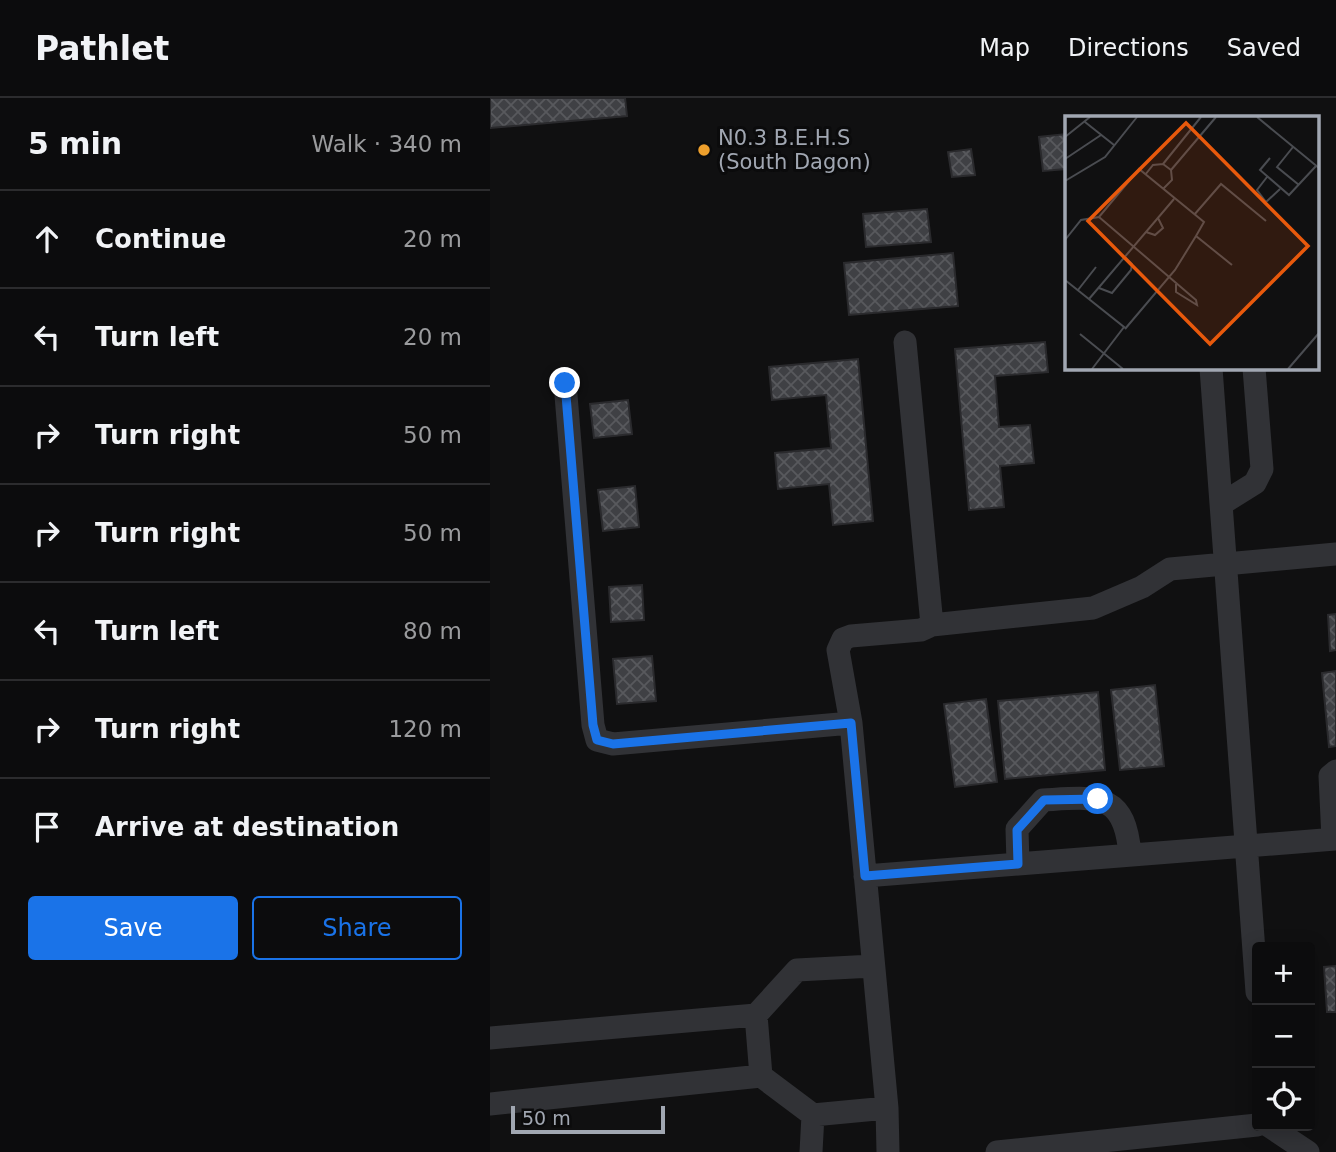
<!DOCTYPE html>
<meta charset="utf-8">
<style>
body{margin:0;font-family:"DejaVu Sans",sans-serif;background:#151516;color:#f1f3f6}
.controls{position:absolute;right:21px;bottom:21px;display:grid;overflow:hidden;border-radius:7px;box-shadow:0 4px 18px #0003}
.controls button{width:63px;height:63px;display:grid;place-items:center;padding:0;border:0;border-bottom:2px solid #2c2c2e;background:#0c0c0d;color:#f1f3f6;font:35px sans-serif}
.scale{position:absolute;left:21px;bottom:18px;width:154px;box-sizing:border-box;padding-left:7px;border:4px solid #a1a7b2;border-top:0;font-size:19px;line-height:24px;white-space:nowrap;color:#a1a7b2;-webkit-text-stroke:5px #0b0b0c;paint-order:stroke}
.stop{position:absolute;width:21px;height:21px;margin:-16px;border:5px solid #1a73e8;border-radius:50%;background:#fff}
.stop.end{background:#1a73e8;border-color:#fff;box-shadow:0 2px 7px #0008}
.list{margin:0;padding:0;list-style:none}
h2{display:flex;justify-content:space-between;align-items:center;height:91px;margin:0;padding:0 28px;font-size:30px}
h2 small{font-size:23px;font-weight:400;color:#9a9b9d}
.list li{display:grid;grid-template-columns:46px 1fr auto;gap:21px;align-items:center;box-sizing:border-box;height:98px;padding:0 28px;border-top:2px solid #2c2c2e}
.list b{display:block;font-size:26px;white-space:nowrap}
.list em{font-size:23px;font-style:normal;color:#9a9b9d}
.actions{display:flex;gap:14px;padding:21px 28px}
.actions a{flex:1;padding:16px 0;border:2px solid #1a73e8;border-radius:7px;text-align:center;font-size:24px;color:#1a73e8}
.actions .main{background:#1a73e8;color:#fff}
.icon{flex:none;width:38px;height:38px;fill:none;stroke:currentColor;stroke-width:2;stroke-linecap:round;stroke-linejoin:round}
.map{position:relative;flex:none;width:846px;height:1054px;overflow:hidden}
header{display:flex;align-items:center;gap:42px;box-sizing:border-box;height:98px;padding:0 35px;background:#0c0c0d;border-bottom:2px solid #2c2c2e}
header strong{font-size:33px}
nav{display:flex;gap:38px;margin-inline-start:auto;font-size:24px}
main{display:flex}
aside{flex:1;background:#0c0c0d}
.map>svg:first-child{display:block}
</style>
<header>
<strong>Pathlet</strong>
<nav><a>Map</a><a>Directions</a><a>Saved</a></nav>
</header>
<main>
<aside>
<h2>5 min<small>Walk · 340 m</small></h2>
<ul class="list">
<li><svg class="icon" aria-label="ahead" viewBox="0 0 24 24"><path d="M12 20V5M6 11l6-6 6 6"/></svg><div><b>Continue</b></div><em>20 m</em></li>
<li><svg class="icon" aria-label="left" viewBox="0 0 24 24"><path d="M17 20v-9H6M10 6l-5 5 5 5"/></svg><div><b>Turn left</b></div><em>20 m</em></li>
<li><svg class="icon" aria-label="right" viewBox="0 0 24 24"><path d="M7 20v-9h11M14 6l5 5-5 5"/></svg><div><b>Turn right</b></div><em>50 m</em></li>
<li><svg class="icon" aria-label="right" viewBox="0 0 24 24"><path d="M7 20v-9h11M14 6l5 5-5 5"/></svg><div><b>Turn right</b></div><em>50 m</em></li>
<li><svg class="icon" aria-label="left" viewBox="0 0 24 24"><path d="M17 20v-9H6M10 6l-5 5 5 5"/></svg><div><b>Turn left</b></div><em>80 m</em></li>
<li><svg class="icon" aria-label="right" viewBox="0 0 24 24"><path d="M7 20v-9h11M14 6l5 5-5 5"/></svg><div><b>Turn right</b></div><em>120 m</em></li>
<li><svg class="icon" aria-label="arrive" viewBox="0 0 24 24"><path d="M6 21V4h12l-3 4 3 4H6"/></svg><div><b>Arrive at destination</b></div></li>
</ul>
<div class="actions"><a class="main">Save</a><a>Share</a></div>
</aside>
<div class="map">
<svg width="846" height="1054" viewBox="0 0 846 1054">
<defs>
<pattern id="building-cross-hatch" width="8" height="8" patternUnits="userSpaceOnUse" patternTransform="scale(1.75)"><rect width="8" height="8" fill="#3f4044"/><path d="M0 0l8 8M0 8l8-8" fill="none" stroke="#58595d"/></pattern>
</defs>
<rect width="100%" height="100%" fill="#101011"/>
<path fill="url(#building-cross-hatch)" stroke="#2a2a2d" stroke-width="2" d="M0,0h135l2,18 -137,12z
M576,36v35l-23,2 -4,-34z
M481,51l4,26 -23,2 -4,-25z
M437,111l4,33 -65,5 -3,-33z
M463,155l5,53 -109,9 -5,-52z
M555,244l3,30 -53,4 4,51 31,-2 4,38 -34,3 4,41 -35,3 -14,-161z
M368,261l15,162 -40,4 -4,-41 -51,5 -3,-36 56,-5 -5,-53 -54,5 -3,-33z
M138,302l4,34 -38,4 -4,-34z
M145,388l4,41 -36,4 -5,-41z
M152,487l2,35 -33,2 -2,-35z
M846,516v36l-6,1 -2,-36z
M162,558l4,45 -39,3 -4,-45z
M846,573v75l-7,1 -7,-74z
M665,587l9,81 -44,4 -9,-80z
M608,594l7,78 -100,9 -7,-78z
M496,601l11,83 -42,5 -11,-83z
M846,868v46h-9l-3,-45z"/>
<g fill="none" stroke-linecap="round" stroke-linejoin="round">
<path stroke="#313236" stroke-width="23" d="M721,270l46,624
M75,285l28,342 4,15 16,4 238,-21
M733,405l32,-20 7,-14 -8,-101
M442,527l161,-17 49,-21 28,-18 166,-15
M843,741l-3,-63 6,-5
M528,766l-1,-35 26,-29c54,-3 82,-9 87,55
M375,778l471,-37
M383,868l-76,4 -41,45 5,61 52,39 74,-7
M0,940l266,-23
M0,1006l271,-28
M779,1028l39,26
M321,1054l2,-37
M398,1054l-1,-44 -36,-385 -13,-73 5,-11 8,-3 70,-6 11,-5 -27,-283
M507,1054l260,-27"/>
</g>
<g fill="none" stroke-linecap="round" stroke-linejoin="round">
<path stroke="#1a73e8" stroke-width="9" d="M75,285l28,342 4,15 16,4 238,-21 14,153 153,-12 -1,-34 27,-30 54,-1"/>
</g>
<circle fill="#ed9f2c" stroke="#0b0b0c" stroke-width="2.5" cx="214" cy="52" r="7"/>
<g text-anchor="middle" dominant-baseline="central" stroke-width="6" stroke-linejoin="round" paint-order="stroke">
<g font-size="21" fill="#a1a7b2" stroke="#0b0b0c" text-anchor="start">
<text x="228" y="40">N0.3 B.E.H.S<tspan x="228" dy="24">(South Dagon)</tspan></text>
</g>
</g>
<g transform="translate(575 18)">
<rect width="254" height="254" fill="#101011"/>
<path fill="none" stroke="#4a4c51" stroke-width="2" d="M192,1l62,51M20,6l29,23M0,21l25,-20M228,31l-16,20 22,18M205,42l-10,12 29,25 27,-29M0,43l36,-24M98,48l38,-47M106,54l45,-53M80,59l8,-10 10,-1 8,6 1,10 -9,9M202,61l-10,13 9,12 14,-13M0,65l40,-24 32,-40M129,99l27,-31 45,37M34,101l97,83 1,5 -21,-13v-8M81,116l9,3 8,-7 -5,-10M0,124l16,-20 18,-3 40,-48 65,53 -8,14 36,29M0,164l59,47 -32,42M34,172l13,5 19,-23 1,-6 -7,-7M13,174l18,-23M24,183l85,-100M60,213l50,-59 21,-34M15,218l43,35M223,253l31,-36"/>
<path fill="#e8590c" fill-opacity="0.15" stroke="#e8590c" stroke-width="3.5" d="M121,7l122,123 -98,98 -122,-123z"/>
<rect width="254" height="254" fill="none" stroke="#a1a7b2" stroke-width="3.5"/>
</g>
</svg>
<div class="controls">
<button>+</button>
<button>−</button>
<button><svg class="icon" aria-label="locate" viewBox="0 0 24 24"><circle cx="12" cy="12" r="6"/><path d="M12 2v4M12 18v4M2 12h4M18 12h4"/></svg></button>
</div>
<div class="scale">50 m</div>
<div class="stop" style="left:608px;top:701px"></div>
<div class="stop end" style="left:75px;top:285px"></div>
</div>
</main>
